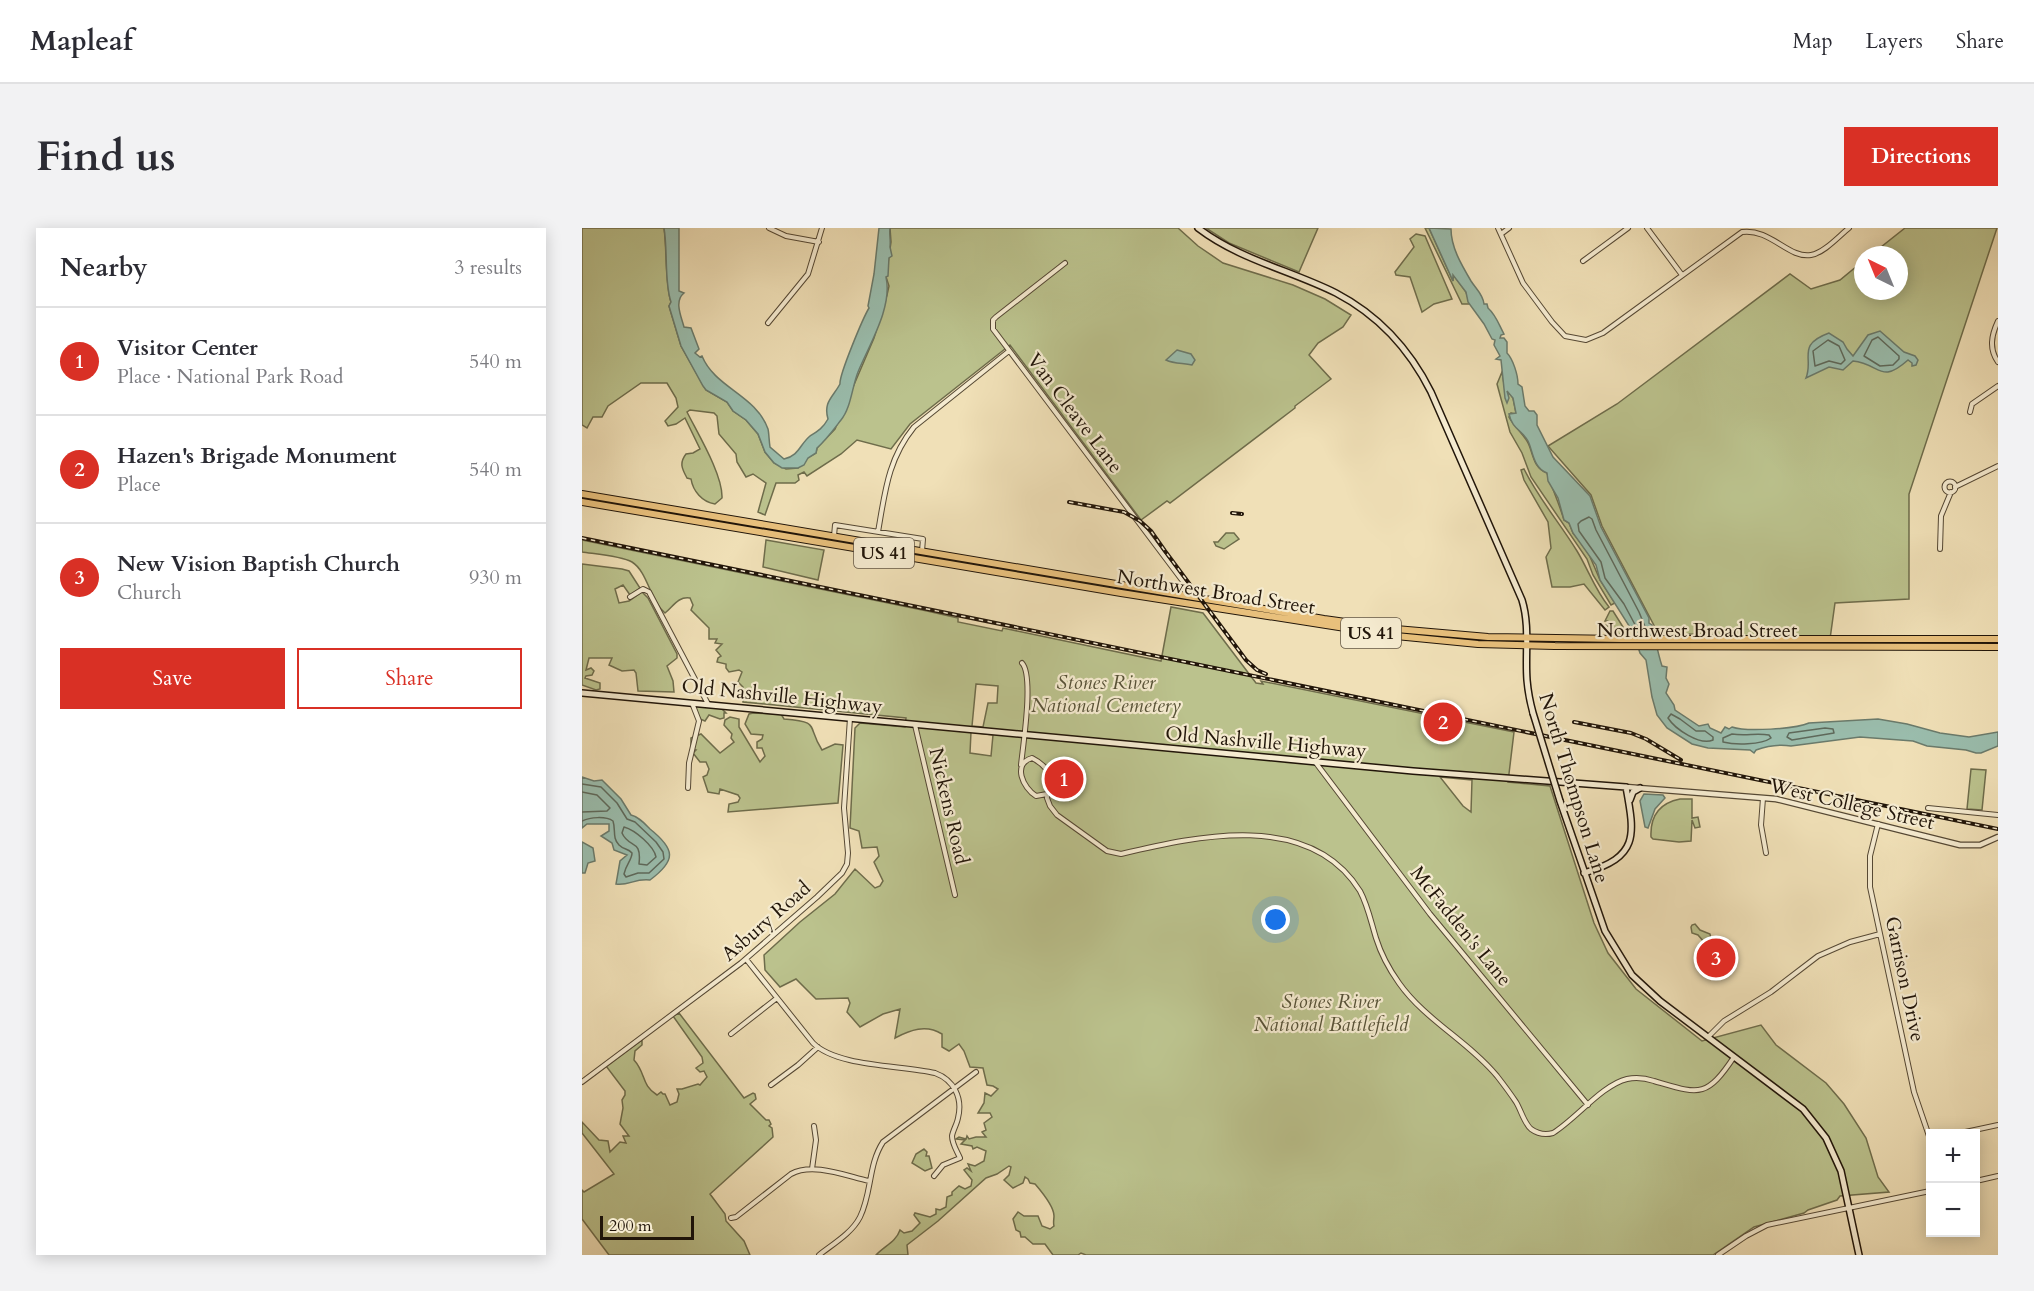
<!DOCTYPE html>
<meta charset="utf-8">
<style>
body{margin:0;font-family:Cardo,serif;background:#f2f2f3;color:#2b2b33}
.controls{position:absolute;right:18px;bottom:18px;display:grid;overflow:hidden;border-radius:0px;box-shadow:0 3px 15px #0003}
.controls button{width:54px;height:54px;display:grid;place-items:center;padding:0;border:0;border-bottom:2px solid #e1e1e2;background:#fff;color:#2b2b33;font:30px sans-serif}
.compass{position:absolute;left:1272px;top:18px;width:54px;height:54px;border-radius:50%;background:#fff;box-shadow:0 3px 15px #0003;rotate:317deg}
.scale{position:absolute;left:18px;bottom:15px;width:94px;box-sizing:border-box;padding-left:6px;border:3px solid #211509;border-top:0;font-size:16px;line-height:21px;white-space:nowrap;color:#211509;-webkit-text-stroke:4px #f5ebd0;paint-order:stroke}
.you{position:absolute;left:694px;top:692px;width:21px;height:21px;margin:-15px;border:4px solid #fff;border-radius:50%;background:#1a73e8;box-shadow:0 0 0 9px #1a73e833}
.badge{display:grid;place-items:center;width:39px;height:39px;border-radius:50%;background:#d93025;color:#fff;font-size:20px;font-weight:700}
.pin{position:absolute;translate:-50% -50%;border:3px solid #fff;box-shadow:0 2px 6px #0006}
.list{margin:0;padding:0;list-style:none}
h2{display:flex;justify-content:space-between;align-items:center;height:78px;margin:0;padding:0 24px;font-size:26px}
h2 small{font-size:20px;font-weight:400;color:#7c7c81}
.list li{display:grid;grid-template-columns:39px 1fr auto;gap:18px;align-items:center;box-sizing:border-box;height:108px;padding:0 24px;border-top:2px solid #e1e1e2}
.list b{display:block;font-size:22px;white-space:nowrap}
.list p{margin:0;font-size:20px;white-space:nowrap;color:#7c7c81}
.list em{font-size:20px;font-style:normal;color:#7c7c81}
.actions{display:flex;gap:12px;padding:18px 24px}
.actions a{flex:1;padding:14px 0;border:2px solid #d93025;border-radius:0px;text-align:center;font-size:21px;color:#d93025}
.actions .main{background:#d93025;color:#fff}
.map{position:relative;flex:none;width:1416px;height:1027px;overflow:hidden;border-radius:0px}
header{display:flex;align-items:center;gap:36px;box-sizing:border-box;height:84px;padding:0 30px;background:#fff;border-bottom:2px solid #e1e1e2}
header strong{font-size:28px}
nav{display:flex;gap:33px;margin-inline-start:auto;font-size:21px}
.intro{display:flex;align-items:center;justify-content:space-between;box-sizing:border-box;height:144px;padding:0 36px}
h1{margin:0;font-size:42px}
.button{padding:15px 27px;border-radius:0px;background:#d93025;color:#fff;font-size:21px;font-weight:700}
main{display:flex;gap:36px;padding:0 36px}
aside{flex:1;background:#fff;border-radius:0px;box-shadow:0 3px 15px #0003}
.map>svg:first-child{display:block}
</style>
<header>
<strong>Mapleaf</strong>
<nav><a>Map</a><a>Layers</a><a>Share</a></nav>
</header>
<div class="intro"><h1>Find us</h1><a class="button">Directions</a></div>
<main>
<aside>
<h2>Nearby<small>3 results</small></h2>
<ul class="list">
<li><span class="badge">1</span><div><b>Visitor Center</b><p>Place · National Park Road</p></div><em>540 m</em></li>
<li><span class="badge">2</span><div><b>Hazen's Brigade Monument</b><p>Place</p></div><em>540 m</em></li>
<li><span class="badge">3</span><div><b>New Vision Baptish Church</b><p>Church</p></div><em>930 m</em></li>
</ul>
<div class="actions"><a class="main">Save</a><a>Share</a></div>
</aside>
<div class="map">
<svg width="1416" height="1027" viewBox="0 0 1416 1027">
<rect width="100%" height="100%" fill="#f0e0b7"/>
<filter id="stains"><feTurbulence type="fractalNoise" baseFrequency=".00333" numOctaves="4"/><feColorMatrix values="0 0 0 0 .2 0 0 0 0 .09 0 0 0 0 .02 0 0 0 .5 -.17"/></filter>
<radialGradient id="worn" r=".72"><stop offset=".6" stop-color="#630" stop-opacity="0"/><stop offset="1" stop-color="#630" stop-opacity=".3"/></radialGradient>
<path fill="#bbc28d" stroke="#6e6c4b" stroke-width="1.5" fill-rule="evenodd" d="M0,0h82c3,21 1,56 7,74l-2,4 12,40 25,44 21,12 6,9 13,9 12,14 7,18 9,11 12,6 12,-1 9,-10 9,-5 1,-5 18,-19 39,-91 13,-43 2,-9 -3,-9 5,-35 -1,-14h288l20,18 25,17 70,22 32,14 26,16 -8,12 -25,16 -9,12 22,24 -36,27v2l-125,95 -3,-2 -26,19 -131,-175 -100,79 -19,25 -34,-9 -16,14 -34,22 -3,-4 -6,3 1,5 -4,3h-19l-11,32 -7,-3 8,-29 -13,-9 -7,3 -9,-15 -1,-8 -17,-20 -2,-18 -3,-3 -24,-3 -3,2c11,22 36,63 35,86l-7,6c-13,-2 -22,-13 -24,-25l-4,-1c-5,-9 -8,-15 -1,-24l7,-1 7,-4 -15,-31 -9,6 -8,2 -3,-5 13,-14 -2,-9 -9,-15h-26l-33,23 -6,11h-9l-6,11 -5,-3z
M624,0h112l-19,44 -70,-29z
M843,0h4l24,53v-7l13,18 4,12h-8z
M1323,0h92l-88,266v105l-74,4 -5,36 -172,-6 -56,-107 -11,-31 -43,-49 69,-42 173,-130 21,15 29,-9 23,-19v30h36v-36h-28z
M834,6l9,2 27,63 -18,5 -12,8 -12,-35 -14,-2 -1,-3 19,-25 -4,-8z
M920,144l5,30v-12l6,8 3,15 -2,1 -3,-1 -2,4c6,10 12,15 18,24 6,9 5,27 20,32 5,15 12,30 17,47l5,3 4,10 15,19 12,28 15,23 -4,2 -18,-30 -6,-16 -56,-82 -9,-24 -12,-21 -13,-48z
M942,241c15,30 35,53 53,82 11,18 18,39 32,56l-4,3 -21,-26 -14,3h-18l-6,-30 5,-9 -3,-26 -24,-42 -3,-10z
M644,305h8l5,6 -15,10 -8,-3 -2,-4h4z
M0,312l345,71 31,7v4l44,9 1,-3 158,33 10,-54 32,6 53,70 7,1 -2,-3 253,51 -6,50 42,4 44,137 14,30 28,36 66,52 59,-16 15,20 50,38 18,21 22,34 12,39 11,15 -49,4 -3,4 -29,10 -4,3 -50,14 -41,28h-627l-5,-2 -3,2h-25l-8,-11h-12l-8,-7h-4l-1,-5 -4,-2 -3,-11 5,-7 6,4h14l4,10 8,3 4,-3c-1,-3 0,-7 0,-10 0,-10 -13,-25 -19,-32l-5,-1 -2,-4 -3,-2 -2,6 -10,5 -9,-8 5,-5 2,-8 -2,-1 -12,8 -11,4 -48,43 -31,24 1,10h-32c8,-9 20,-13 24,-25l4,3 8,-2 8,-8 -6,-8 1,-2 15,4 6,-3v-5l4,1 6,-3 1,-10 5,-2v-3l7,-6 6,3 6,-3 1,-6 -8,-10 3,-2 4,3 -3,-7 7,2 9,-5 2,-10 -9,-4 -4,2 -1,-3 -11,-2 4,-4 -9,-1 3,-2 7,2 1,-3 2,3 7,-2h10l-4,-5 4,-2 -2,-7 8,-6 -2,-4h-12l6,-10 1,-10 6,3 7,-7 -5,-3 -6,-1 -4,-17 -13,-1 -6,-16 -5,-7 -10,7 -7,-4v-13c-16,-10 -32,-4 -47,4l5,-29 -17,5 -23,13 -13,-15 3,-9 -2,-5 -32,1 -20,-20 -16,8 -15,-17 -1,-15 36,-33 35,-28 20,-25 20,19 5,-2 3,-5 -9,-19 5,-6 -2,-9 -15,1 -3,-17 -9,-3 5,-100 5,-5 45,4 1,-9 -163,-16v-15l-5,-5 4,-10 -3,-2 -10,2 -3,-4v-4l-9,-2 1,-4 3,-2 -5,-6 6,-6 -7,-1 2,-4h-8v-11l-18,-18 2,-5 -3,-7c-12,-2 -17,9 -25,15 -15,-12 -17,-41 -33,-51 -11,-6 -37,-8 -50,-10zM394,456l22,2 -1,17h-9l-5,24 -11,-1zM389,504l22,3 -2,21 -21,-3zM858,549l32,3 -1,32 -8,-6z
M184,312l58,10 -6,30 -55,-13z
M0,336l40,5 7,2 11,17 -10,7 -7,-10 -8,4 4,14 10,-2 13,-9 6,6 29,56v4l-10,8 6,15 1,11 -36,-1 -2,-18 -2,-3 -12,1 -13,-6 3,-7h-23l-3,12 5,-2 3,3 -2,4 -6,1 -1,2 15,5v6l-4,1 -14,-5z
M1028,383h3l15,24 -12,-1 -10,-9 4,-2 -2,-2h-3z
M115,478l24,2 5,5h-2v5l-4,1 -11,-4 -4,6 -5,-2 -5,-11z
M171,485l28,1 3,5c38,3 22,7 38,31l13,-6 8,1 -5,58 -110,9 1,-8 9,-2 2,-4 -2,-3 -18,-6 -1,5 -11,-2 -5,-15 4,-2 2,-6 -3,-7h-6l-7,-9 3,-3 -5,-1v-11l10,-4 19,19 14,-11 -3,-4 1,-4 -8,-9 1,-5 5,-3 9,2v8l21,35 5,-6 -3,-8h-5v-6l5,-3 1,-4 -12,-1 -6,-10 4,-10z
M1389,541l15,1 -4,40 -15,-1z
M1098,571h12v19l6,-1 2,10 -5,1 -3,-8 -1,21 -12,1 -26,-3 -2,-2c-1,-21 9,-34 29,-38z
M1113,696l5,6 10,4 1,5 -2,3h-5l-6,-7 -6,-2 -1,-6 1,-2z
M97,785l65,85 9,-5 2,1 1,5 -6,5 16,16h3l2,4 -2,2 3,2 1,9 -63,57 15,20 1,7 18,20 6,14h-141l-27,-36v-29l2,2 30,-18 -32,-41v-11l17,18 9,1 2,11 10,-10 6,1 -3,-7h6l-9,-12 3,-16 -1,-8 3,-5v-4l-19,-25 36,-26v5l-7,6 -1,9c12,13 7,25 23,35l4,-3 2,2h2l5,11 7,-3 2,-8 -2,-5h5l16,-5 2,1 7,-8 -3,-6 -4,1 -4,-4 7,-5 -1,-6 -29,-41z
M342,921l3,3 -1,4h3l3,12 -7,3 -13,-8 4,-9z"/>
<path fill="#9abdad" stroke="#6a7a6b" stroke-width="1.5" d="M82,0h15v63l5,2c-10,8 -3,23 0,34l7,1 8,21 -4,4 5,4 2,-1c13,32 54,39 66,73 1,4 1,12 2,18l14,12c15,-3 16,-15 26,-23 8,-5 13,-8 18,-17 -5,-17 5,-22 12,-35 -1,-9 23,-66 29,-76l-1,-2 6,-32 5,-46h11c-1,7 1,11 0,19l2,9 -3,2 -1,18 -2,1c7,30 -17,68 -28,95 -6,15 -7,36 -17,48 -7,9 -15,20 -24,28l-1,5 -8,5 -4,7 -6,3h-16l-8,-5 -9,-11 -7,-18 -12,-14 -13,-9 -6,-9 -21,-12 -3,-4 -22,-40 -12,-40 2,-4c-7,-20 -3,-51 -7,-74z
M847,0l22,1c0,18 10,35 20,52 5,8 12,13 13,23h3l1,4c8,7 11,17 16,26l-3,1 -1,3h4l3,4v11c6,6 11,22 11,31l4,3 3,19 4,5h5l3,4v10l16,32 37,39 11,31 48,91v5l3,2c3,13 6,29 10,41l5,1 -1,11 3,6 -3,9 8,12 1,5 24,16 9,-2 2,4 11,5 4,-6 4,2 3,-2c14,5 64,2 77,-4l69,-4 29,5 33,9 29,4 29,-5v14l-17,7h-5l-10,-3 -39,-4 -14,-5 -53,-4 -69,9c-11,-2 -24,0 -35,4l-2,3 -4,-3 -42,-2 -16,-4 -25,-16 -10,-13 -5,-18 -6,-37 -6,-7 -7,-21 -33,-52 -4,-15 -23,-32 -4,-10 -5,-3 -6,-22 -10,-17 -1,-8c-14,-5 -14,-22 -19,-32 -6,-11 -16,-12 -19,-27l7,-1 -3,-15 -6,-7 2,7 -2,5 -2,-5 -4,-38 -5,-1 4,-3 -6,-11 1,-5 -3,-1 -8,-15 -16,-22 -2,-10 -13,-17v6z
M1298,103l24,21 11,4 3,4 -2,5 -4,1v-3l-4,-3c-28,25 -27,4 -55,1l-10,9 -14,-3 -23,11c8,-20 -10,-33 23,-45l14,9 4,7 6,7 15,-21z
M595,122l14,4 4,6 -3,5c-9,-2 -18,-1 -26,-5z
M0,549l12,4 8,-1 19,19 10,16c8,2 13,8 19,14 25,20 27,31 0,51 -15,-2 -21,6 -34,4l4,-23 7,-6 -13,-5 -2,-7 -11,-7 8,-5v-7h-22l-5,4z
M1062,566l19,1 2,3 -10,11 -7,19 -3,-1 -5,-26z
M0,614l11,6 2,13 -7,2 -3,10h-3z"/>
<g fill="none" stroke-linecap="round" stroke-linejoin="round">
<path stroke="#5e695b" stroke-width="1.5" d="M1296,109l21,19v3l-6,6 -13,1 -16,-10 8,-16z
M1246,112l11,6 6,14 -4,4 -12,-3 -14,5 -2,-15z
M1058,406l-16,-30 -19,-26 -4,-16 -22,-31 -1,-7 3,-3 8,-4 3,2 4,11 43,82 9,22
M1089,486l9,5 16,12h9l8,6v3c-13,6 -38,-11 -45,-22z
M1243,500l8,1 1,4 -42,7 -5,-3 2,-4z
M1150,506c13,2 25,-1 37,1l2,3c-10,7 -36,7 -48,4v-4z
M0,556l19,3 16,16 10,16 8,3 21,20 7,10 1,7 -15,14h-11l-12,4 -2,-3c2,-10 8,-14 8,-21 -4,-5 -8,-3 -13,-8 -7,-7 -3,-15 -6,-24 -7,-5 -23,-4 -31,0
M0,564l15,3 13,13 -3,3 -25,1
M42,599c11,3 30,19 32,30l-9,8 -8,-1c3,-26 -10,-15 -17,-31z"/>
<g stroke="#554834" stroke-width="6">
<path id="minor" d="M187,0l17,8 33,6
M916,0l25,55 29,39 13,14 21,4 17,-7 139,-101c28,-4 47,27 69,23 13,-2 28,-19 38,-27
M1065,0l35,47
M919,6l8,-6
M1001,33l45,-33
M483,35l-69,54 -3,3v9l201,267
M1416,93c-7,15 -9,28 0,41
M186,95l40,-49 14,-46
M1388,184l2,-8 26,-18
M1362.5 259a5.5 5.5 0 1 1 11 0a5.5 5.5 0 1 1-11 0Z
M1373,259l43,-21
M296,304c7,-40 10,-73 36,-105l95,-76
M252,308l1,-11 88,14 -1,12
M1358,321l1,-33 10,-24
M48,369l13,-8 6,3 59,112
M333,497l40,170
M734,535l114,151 158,191
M439,537c2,-20 13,-89 1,-102
M106,560l1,-25 10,-42 -7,-18
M465,566l-11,2c-13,-8 -24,-32 -4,-38 10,5 20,14 19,26 -1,6 -4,9 -4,14l3,8 7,9 50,36 14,3c76,-18 189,-44 239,37 8,15 11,31 16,47 5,16 13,31 23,45 26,37 69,58 98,93 7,9 13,17 19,26 5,8 8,21 15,27 7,5 15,6 22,4 23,-14 49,-48 74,-54 9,-2 18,-1 27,2 45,13 52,18 80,-24
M1181,570l-2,27 5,28
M1346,580l70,7
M1296,596l-8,32v31l44,205 16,47
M164,731l67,84c24,24 88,22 122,30 19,7 28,25 23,45 -1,6 -5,12 -6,18 0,8 5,15 8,22l-17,7 -9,11
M149,806l46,-36
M1126,809l16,-16 47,-29 47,-36 32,-14 30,-8
M0,854l159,-119 76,-66 25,-24 5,-9 1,-11 -4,-45 6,-90
M189,857l27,-20 20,-18
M1374,906l42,-9
M230,941l4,-29 -2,-14
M1394,953l22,-5
M149,990l5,-1 55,-43c22,-12 55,2 78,7
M237,1027c14,-11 33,-22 41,-38 12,-24 8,-52 23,-75l93,-70
M1136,1027l28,-19 21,-11 163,-34"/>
</g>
<g stroke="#554834" stroke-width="7">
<path id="tertiary" d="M1044,559l150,12 184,46h20l18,-8"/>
</g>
<g stroke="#211509" stroke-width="8">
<path id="secondary" d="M616,0c42,32 92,42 138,65 42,22 74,57 95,99l91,208c8,26 3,53 5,80 1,12 3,22 6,33
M0,465l831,78 213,16c9,49 13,70 -42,86
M1048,572l3,-8 7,-4
M978,573l45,130 27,44 28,26 143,108 23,29 15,33 18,84"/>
</g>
<g stroke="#211509" stroke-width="8">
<path id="primary" d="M0,266l742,125 72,10 92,8 133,2h377
M0,274l539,91 275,43 82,8 77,2 443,1"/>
</g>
<use href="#minor" stroke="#f5ebd0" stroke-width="4"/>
<use href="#tertiary" stroke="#f5ebd0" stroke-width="4.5"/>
<use href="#secondary" stroke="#f5ebd0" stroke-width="5"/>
<use href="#primary" stroke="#e8c07c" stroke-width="6"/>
<g stroke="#211509" stroke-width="4">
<path id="rail" d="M487,274l55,10 16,9 11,10 14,20 81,109 11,10 9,4
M650,285l10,1
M0,310l1416,291
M992,494l57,11 15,6 35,21"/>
</g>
<use href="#rail" stroke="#f5ebd0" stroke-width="1.5" stroke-dasharray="4.5" stroke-linecap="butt"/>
<g stroke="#211509" stroke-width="8" stroke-linecap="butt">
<path id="secondary-bridge" d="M951,485l27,88"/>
</g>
<use href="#secondary-bridge" stroke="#f5ebd0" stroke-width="5"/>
</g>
<g text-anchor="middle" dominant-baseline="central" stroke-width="4.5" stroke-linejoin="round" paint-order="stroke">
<g fill="#f5ebd0" stroke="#615545" stroke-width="1.5">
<rect x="272" y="310" width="60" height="30" rx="4.5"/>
<rect x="759" y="390" width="60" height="30" rx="4.5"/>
</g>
<g font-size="18" font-weight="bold" fill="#211509">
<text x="302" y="325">US 41</text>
<text x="789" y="405">US 41</text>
</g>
<g font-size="20" fill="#211509" stroke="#f5ebd0">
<text transform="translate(493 185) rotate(53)">Van Cleave Lane</text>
<text transform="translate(634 364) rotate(9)">Northwest Broad Street</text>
<text x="1115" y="402">Northwest Broad Street</text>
<text transform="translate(200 468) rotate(6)">Old Nashville Highway</text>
<text transform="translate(684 514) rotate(5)">Old Nashville Highway</text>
<text transform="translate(992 560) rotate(73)">North Thompson Lane</text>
<text transform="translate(1270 576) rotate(13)">West College Street</text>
<text transform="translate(367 578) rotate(77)">Nickens Road</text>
<text transform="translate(184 693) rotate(-41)">Asbury Road</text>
<text transform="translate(879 698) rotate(51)">McFadden's Lane</text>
<text transform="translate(1323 751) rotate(78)">Garrison Drive</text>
</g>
<g font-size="20" font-style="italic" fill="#575237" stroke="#f5ebd0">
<text x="524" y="454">Stones River<tspan x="524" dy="23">National Cemetery</tspan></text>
<text x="749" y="773">Stones River<tspan x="749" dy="23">National Battlefield</tspan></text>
</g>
</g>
<rect width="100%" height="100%" filter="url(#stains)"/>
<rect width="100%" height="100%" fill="url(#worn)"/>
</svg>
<div class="controls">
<button>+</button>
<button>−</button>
</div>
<svg class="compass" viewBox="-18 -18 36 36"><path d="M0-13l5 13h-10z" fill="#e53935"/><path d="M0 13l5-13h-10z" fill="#7c7c81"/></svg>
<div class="scale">200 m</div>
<div class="you"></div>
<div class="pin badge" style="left:482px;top:551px">1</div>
<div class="pin badge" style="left:861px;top:494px">2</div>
<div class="pin badge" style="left:1134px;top:730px">3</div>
</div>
</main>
